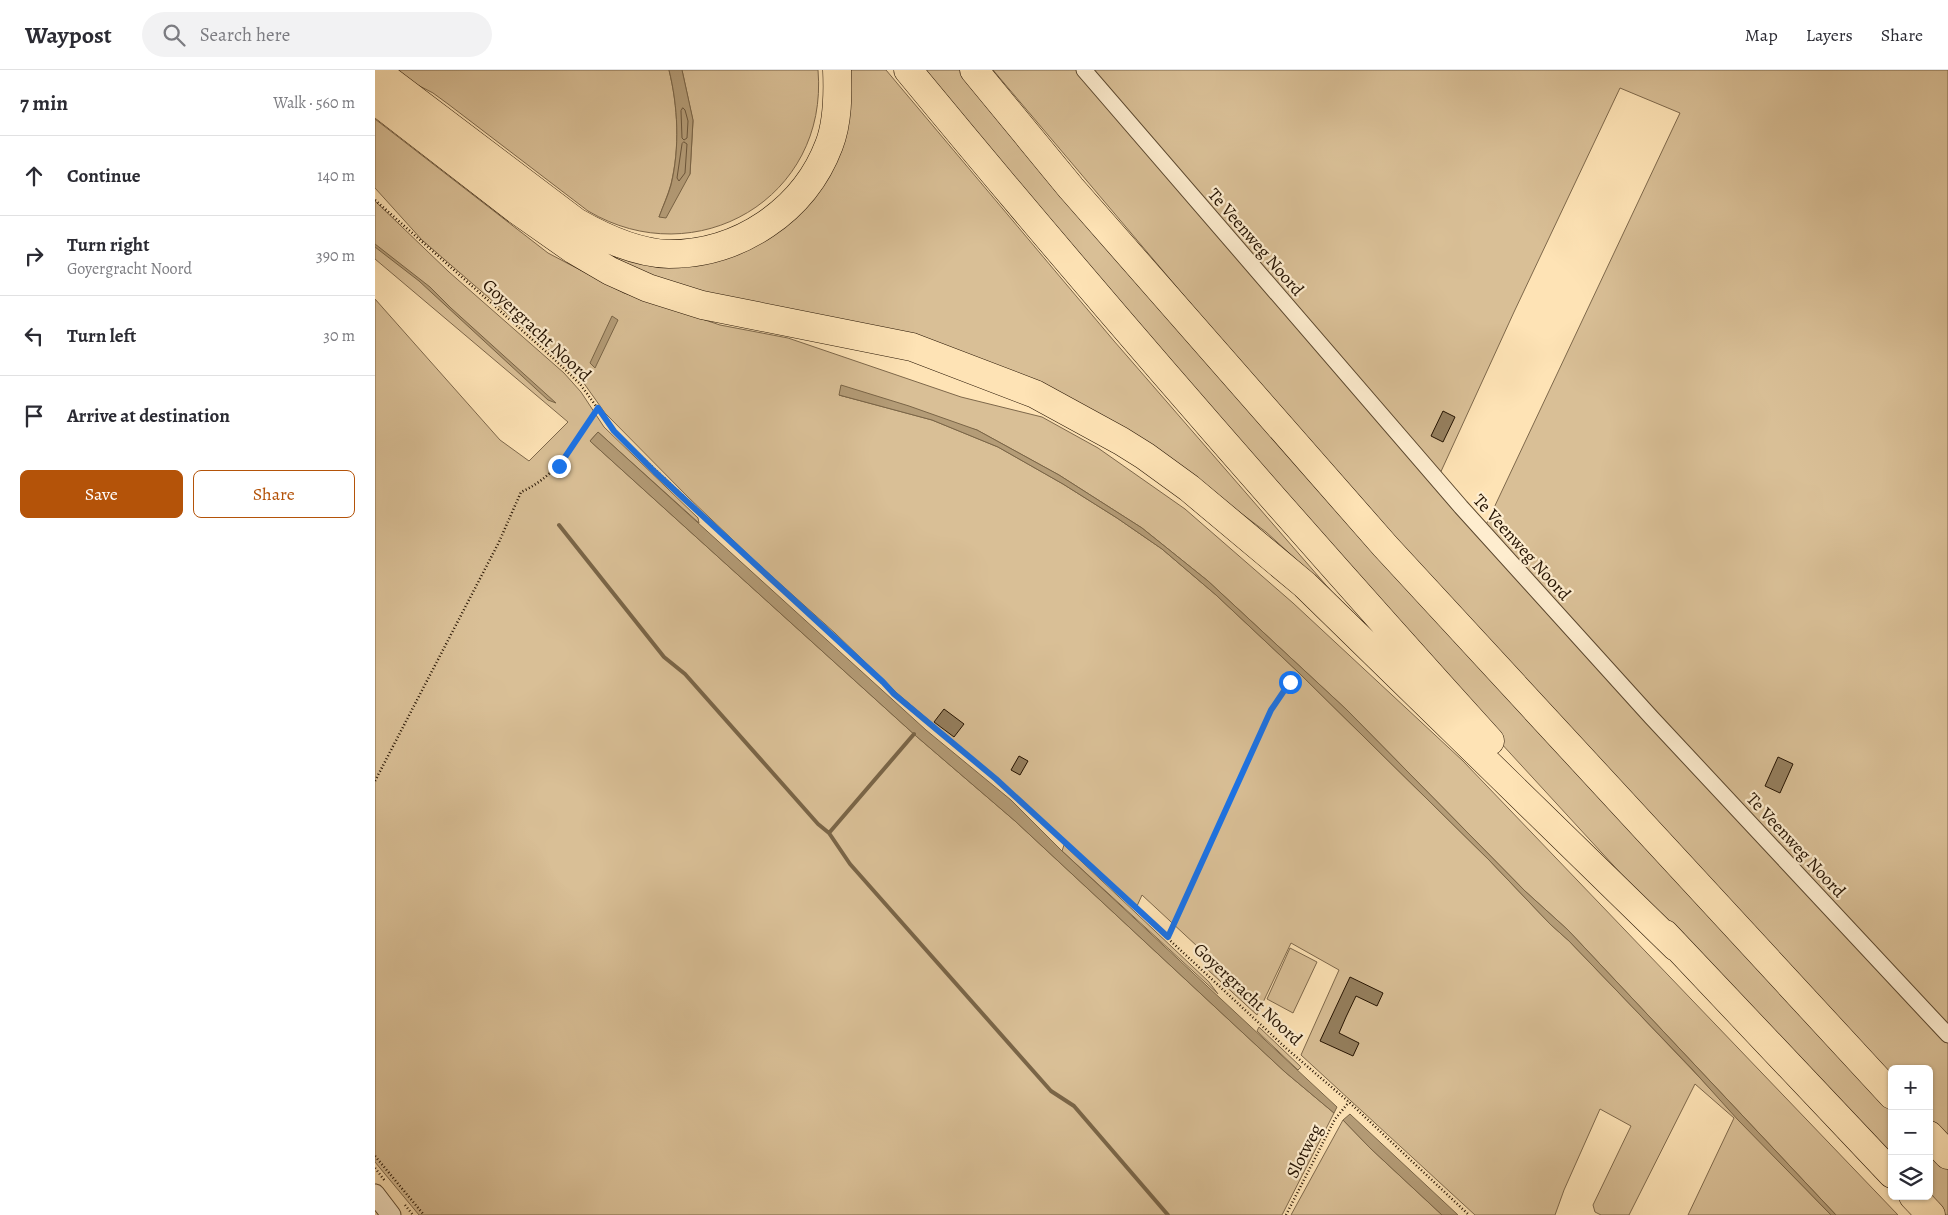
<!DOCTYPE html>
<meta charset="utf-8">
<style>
body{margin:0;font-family:Alegreya,serif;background:#f2f2f3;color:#2b2b33}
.controls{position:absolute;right:15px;bottom:15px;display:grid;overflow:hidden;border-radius:8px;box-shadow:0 1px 4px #0004}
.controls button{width:45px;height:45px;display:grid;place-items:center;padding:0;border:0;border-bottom:1px solid #e1e1e2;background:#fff;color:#2b2b33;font:25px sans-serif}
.stop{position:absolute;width:15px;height:15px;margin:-11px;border:4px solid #1a73e8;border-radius:50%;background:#fff}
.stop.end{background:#1a73e8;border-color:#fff;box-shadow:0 1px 5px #0008}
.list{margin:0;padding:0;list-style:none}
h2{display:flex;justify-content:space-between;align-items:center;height:65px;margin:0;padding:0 20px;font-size:21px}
h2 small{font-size:16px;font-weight:400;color:#7c7c81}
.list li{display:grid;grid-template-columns:32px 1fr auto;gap:15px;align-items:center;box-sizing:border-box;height:80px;padding:0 20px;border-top:1px solid #e1e1e2}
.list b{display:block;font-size:19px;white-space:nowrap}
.list p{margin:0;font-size:16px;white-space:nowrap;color:#7c7c81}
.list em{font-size:16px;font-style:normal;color:#7c7c81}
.actions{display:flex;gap:10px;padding:15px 20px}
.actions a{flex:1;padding:11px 0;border:1px solid #b45309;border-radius:8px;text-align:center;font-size:18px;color:#b45309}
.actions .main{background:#b45309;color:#fff}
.icon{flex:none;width:28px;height:28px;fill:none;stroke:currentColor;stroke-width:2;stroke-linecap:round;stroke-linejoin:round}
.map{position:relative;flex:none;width:1573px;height:1145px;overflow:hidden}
header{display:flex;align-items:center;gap:30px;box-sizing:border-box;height:70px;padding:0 25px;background:#fff;border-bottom:1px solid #e1e1e2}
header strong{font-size:24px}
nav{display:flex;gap:28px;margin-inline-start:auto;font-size:18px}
.search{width:350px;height:45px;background:#f2f2f3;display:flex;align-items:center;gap:12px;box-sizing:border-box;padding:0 18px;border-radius:28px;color:#7c7c81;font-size:19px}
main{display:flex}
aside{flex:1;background:#fff}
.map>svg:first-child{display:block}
</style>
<header>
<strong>Waypost</strong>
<div class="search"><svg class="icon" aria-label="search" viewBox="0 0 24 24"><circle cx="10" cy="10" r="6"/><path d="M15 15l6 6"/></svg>Search here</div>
<nav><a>Map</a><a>Layers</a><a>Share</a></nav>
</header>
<main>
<aside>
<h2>7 min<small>Walk · 560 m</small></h2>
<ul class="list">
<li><svg class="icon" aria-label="ahead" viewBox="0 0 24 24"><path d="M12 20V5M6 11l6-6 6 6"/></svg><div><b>Continue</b></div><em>140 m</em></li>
<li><svg class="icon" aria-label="right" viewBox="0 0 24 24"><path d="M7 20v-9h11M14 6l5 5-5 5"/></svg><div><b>Turn right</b><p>Goyergracht Noord</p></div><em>390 m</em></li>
<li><svg class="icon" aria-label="left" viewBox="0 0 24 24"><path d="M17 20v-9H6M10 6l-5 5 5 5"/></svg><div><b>Turn left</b></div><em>30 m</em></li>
<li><svg class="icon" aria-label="arrive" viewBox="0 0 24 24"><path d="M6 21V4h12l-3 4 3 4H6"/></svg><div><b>Arrive at destination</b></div></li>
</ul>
<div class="actions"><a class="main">Save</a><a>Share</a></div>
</aside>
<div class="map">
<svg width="1573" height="1145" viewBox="0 0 1573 1145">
<rect width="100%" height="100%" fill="#fee3b5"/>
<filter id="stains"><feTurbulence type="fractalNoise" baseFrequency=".004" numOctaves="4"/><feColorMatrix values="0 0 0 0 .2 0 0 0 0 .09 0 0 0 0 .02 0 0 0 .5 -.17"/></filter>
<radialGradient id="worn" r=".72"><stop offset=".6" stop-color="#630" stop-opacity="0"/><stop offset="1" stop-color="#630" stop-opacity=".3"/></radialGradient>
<path fill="#d9bf96" stroke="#7e684b" d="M14,0h280c9,37 11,77 2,114 -3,11 -8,22 -12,33l31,-43 3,-53 -11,-51h136c11,128 -122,205 -230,141l-140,-107 -15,-11z
M470,0h41l228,271 218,251 -66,-60 -60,-45 -87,-59 -471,-154 -39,-19 -22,-13 48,17 155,-45z
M542,0h50l793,902 132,137v53l-119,-123 -297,-323z
M618,0h88l178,209 689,760v99l-19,-19v-50h-37v11l-353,-380 -281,-317z
M713,0h860v960l-464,-501 196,-416 -60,-25 -106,224 -76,166z
M0,49l173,134 76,40 96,32 68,13 173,59 81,20 56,31 87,61 108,94 170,158 435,454h-62l-268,-285 -43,-39 -178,-181 -139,-129 -66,-53 -83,-53 -82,-45 -138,-35 93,25 66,27 65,37 54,34 45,31 54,46 81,76 192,189 61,64 19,17c88,91 174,183 262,274h-143l46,-97 -39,-34 -66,131h-28l-6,-3 -2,-7 38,-79 -31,-17 -36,81 -9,25h-80l-174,-160 38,-85 -48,-27 -34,72 -49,-45 4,-10 -70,-65 -5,11 -138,-126 -101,-86 -63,-61 -79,-71 -68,-65 -83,-84 -22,-31 -13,-14 -148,-128 -47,-52z
M0,131l74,71 115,101 17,19 23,35 94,91 1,5 -101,-91 -8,9 326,295 99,85 270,251 49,41 -52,102h-863l-44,-53v-863l125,141 29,21 39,-39 -193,-163z
M689,775l145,137 9,12 -156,-143z
M915,878l27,14 -24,51 -26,-14z
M884,957l42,40 -3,3 -41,-39z
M968,1050l27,28 72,67h-151z
M1554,1078l19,20v47h-5l-14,-19z"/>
<path fill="#b49c77" stroke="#7a6547" d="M294,0h13l11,50 -3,54 -24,44 -7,-1c4,-11 9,-21 12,-32 9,-37 7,-79 -2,-115z
M0,174l55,43 21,21 105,95 -8,-3 -129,-119 -44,-34z
M237,246l6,4 -23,48 -5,-5z
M466,315l68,21 68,24 82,45 83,53 66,53 139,129 178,181 43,39 268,285h-5l-93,-95 -46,-51 -123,-128 -19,-17 -61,-64 -192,-189 -81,-76 -54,-46 -45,-31 -54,-34 -65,-37 -66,-27 -93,-25z
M223,362l328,298 85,70 51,51 275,256 -3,6 -49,-41 -270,-251 -99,-85 -326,-295z
M975,1044l1,1 107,100h-16l-72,-67 -27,-28z"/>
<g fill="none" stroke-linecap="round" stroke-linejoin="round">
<path stroke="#6c573c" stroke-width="1" d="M308,38l2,2 3,11 -1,17 -3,2 -2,-2 -1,-27z
M309,72l3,2 -2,29 -6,8 -2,-3 5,-34z"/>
<path stroke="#7a6547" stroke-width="4" d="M184,455l105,132 21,17 133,150 11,9 21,31 201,227 23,15 94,109
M454,763l85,-99"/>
</g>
<path fill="#957f5e" stroke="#241200" d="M1068,341l12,6 -12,25 -12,-6z
M569,639l20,15 -10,13 -20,-15z
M644,686l9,5 -8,14 -9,-5z
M1403,687l15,7 -13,29 -15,-7z
M975,907l33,16 -6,13 -21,-10 -10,21 -7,16 20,10 -6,13 -33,-15z"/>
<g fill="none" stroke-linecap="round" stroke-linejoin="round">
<g stroke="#5a462d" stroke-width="17">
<path id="minor" d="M709,0l377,437 190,210 297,318"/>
</g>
<g stroke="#5a462d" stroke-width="21">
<path id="tertiary" d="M0,1124l16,21"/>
</g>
<g stroke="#241200" stroke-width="29">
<path id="motorway" d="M0,0l201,152c28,16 60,31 93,32 70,0 135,-43 160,-109 9,-23 9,-51 8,-75
M533,0c188,228 383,451 582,671
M599,0l97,118 314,358 507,549
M0,30l142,110 57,40 36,21 38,17 54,17 210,42 123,47 86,47 24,15 44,32 116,97 371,362
M1290,864l227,240
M1554,1065l19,20
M1538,1126l18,19"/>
</g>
<path stroke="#241200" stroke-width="2.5" stroke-dasharray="1 2.5" stroke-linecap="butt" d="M0,130l177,157 28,27 34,47 280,263 102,85 291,270 62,53 120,113
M0,711l124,-239 22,-50c37,-16 56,-52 77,-83
M793,867l102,-227 20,-28
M0,1086l49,59
M0,1098l10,13
M30,1135l8,10
M911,1145l49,-96 14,-17"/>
<use href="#minor" stroke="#feedcf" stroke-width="15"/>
<use href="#tertiary" stroke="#feedcf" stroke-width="19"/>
<use href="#motorway" stroke="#fee3b5" stroke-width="28"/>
</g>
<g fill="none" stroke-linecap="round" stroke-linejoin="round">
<path stroke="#1a73e8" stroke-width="6" d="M184,396l39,-58 16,23 41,41 228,210 11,12 102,85 172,158 103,-227 19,-28"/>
</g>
<g text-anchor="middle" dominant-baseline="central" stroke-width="4.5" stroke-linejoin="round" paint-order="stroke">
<g font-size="18" fill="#241200" stroke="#feedcf">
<text transform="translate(881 172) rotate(49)">Te Veenweg Noord</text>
<text transform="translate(162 260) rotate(43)">Goyergracht Noord</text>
<text transform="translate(1147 477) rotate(48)">Te Veenweg Noord</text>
<text transform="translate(1421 775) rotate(47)">Te Veenweg Noord</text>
<text transform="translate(873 924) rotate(43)">Goyergracht Noord</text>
<text transform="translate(929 1081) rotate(-63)">Slotweg</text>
</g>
</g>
<rect width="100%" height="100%" filter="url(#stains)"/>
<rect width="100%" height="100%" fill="url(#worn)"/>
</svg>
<div class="controls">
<button>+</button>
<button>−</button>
<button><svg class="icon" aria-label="layers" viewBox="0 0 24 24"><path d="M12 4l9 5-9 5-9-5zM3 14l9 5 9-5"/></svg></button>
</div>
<div class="stop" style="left:915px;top:612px"></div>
<div class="stop end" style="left:184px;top:396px"></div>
</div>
</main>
